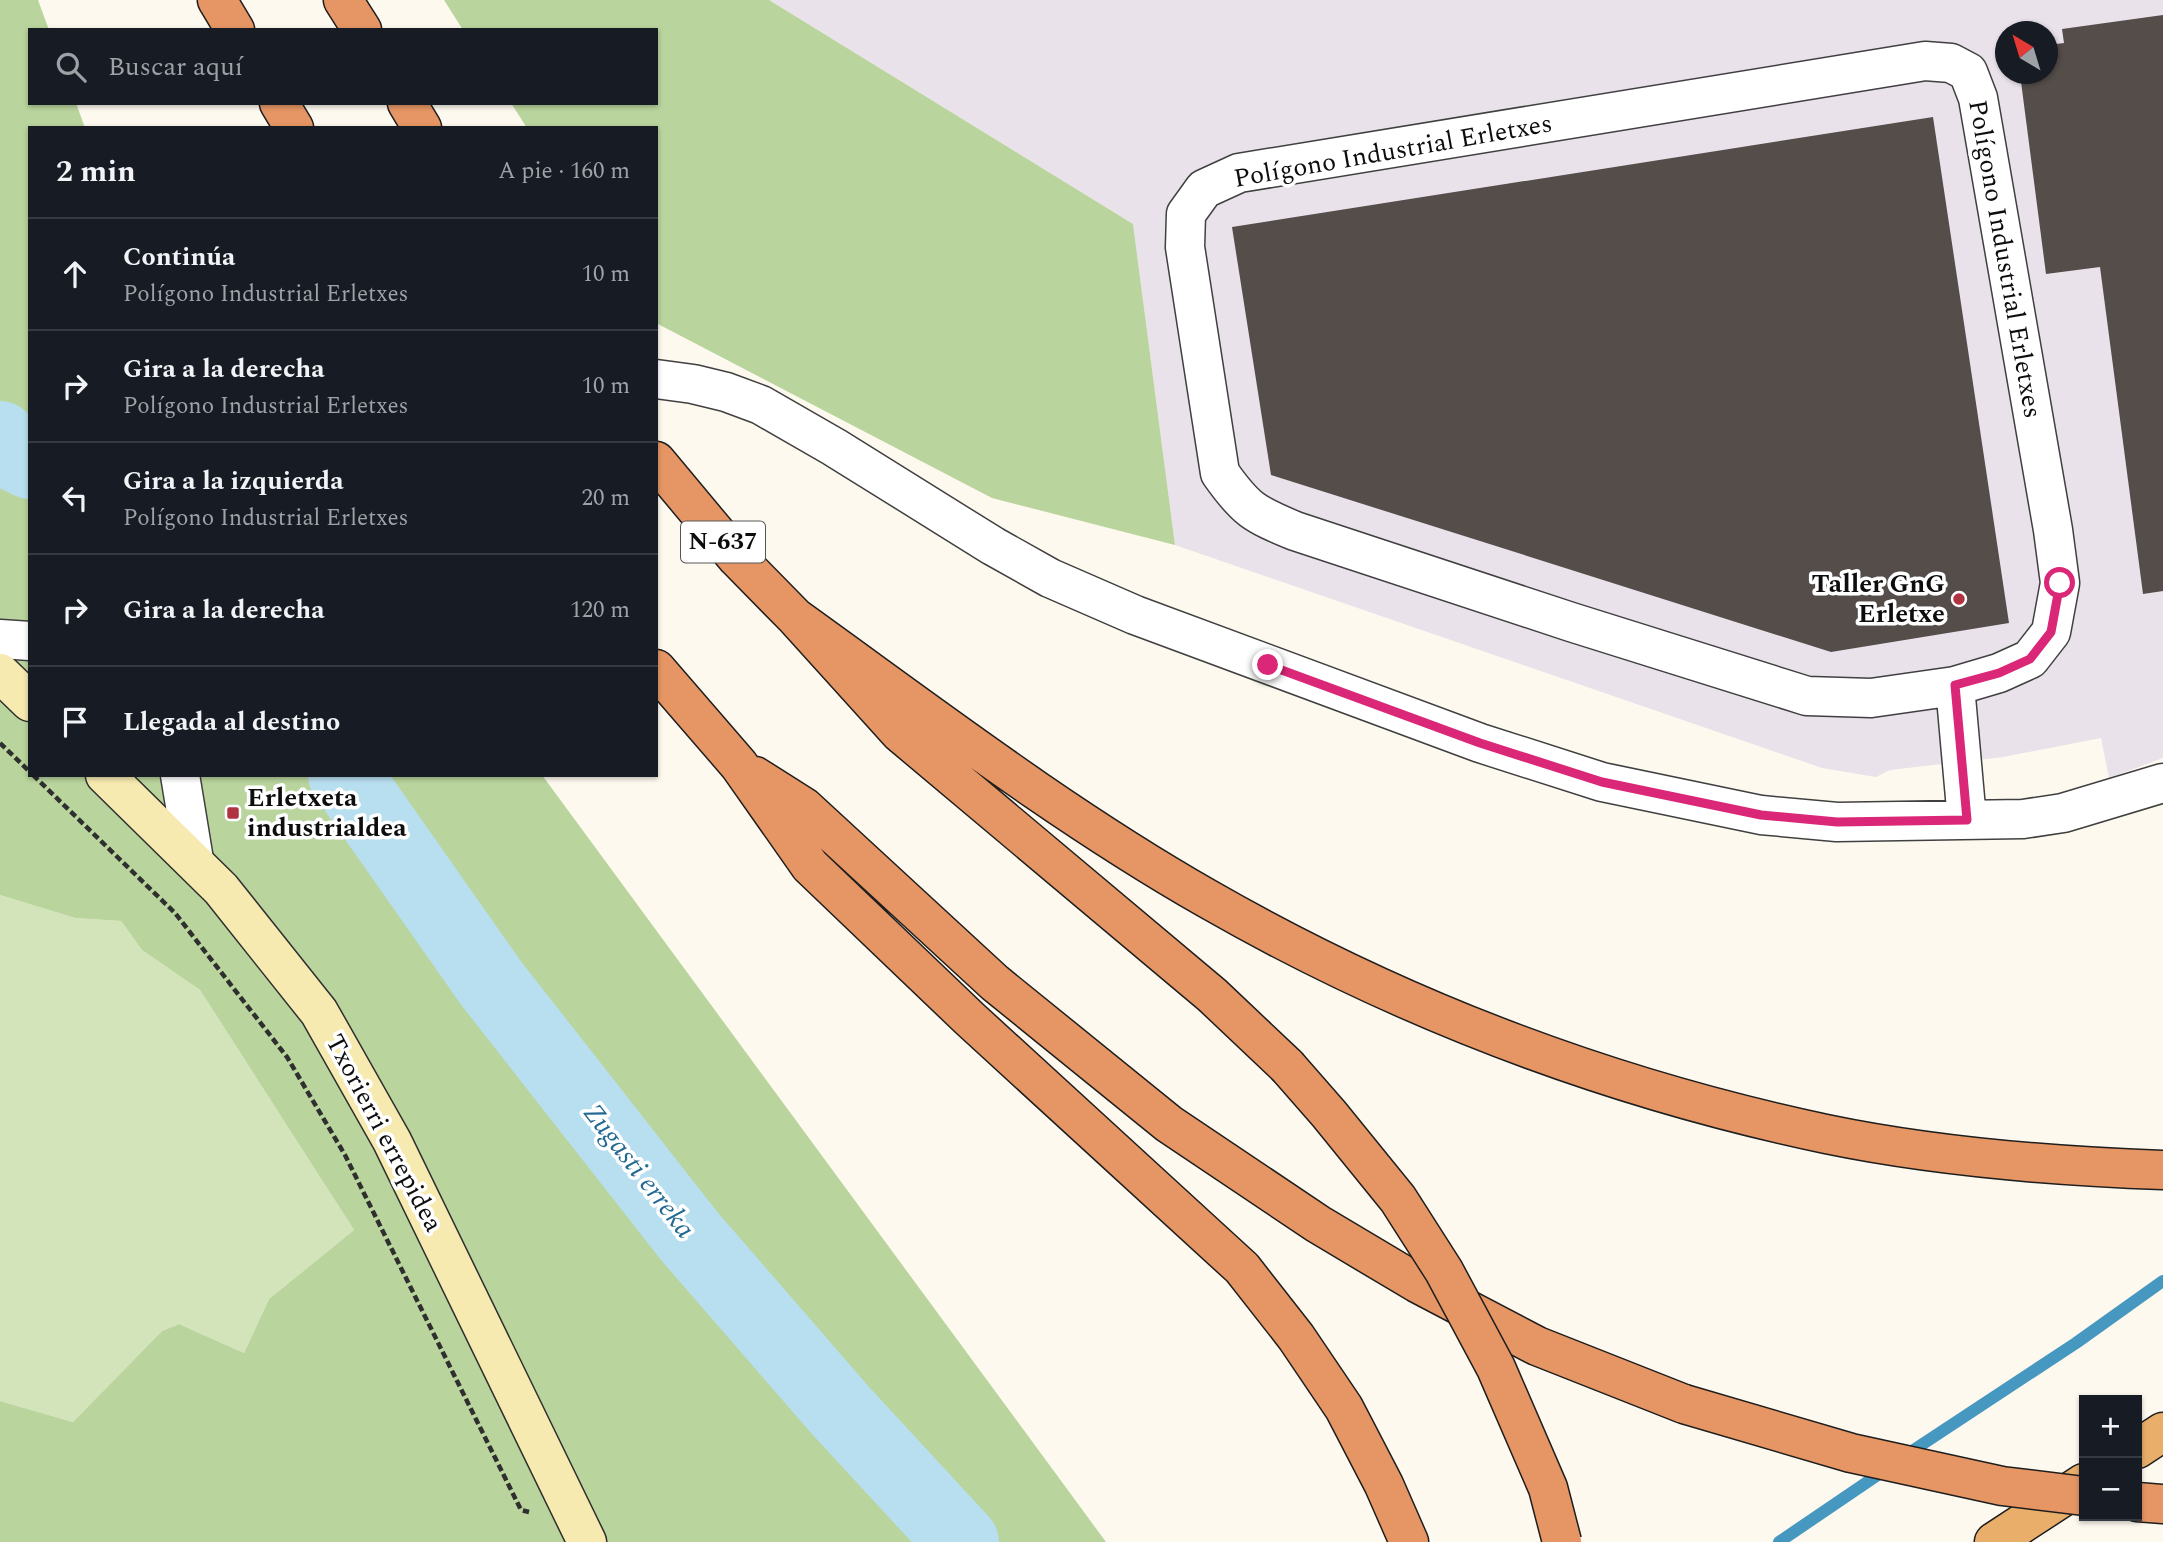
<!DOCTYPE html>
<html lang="es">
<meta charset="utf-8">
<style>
body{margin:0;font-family:Spectral,serif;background:#242831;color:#f1f3f6}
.controls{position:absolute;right:21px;bottom:21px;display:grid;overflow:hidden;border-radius:0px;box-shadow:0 2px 5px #0004}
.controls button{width:63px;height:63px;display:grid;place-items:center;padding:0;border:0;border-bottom:2px solid #363941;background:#171b24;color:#f1f3f6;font:35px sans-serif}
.compass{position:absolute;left:1995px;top:21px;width:63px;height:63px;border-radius:50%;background:#171b24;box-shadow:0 2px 5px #0004;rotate:322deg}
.stop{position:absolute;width:21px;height:21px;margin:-16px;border:5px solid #db2777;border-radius:50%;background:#fff}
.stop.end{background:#db2777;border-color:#fff;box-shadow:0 2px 7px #0008}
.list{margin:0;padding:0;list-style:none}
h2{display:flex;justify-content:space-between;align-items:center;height:91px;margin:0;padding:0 28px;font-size:30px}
h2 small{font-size:23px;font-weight:400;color:#9ea1a6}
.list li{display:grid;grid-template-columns:46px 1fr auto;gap:21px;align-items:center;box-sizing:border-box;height:112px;padding:0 28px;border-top:2px solid #363941}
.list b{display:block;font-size:26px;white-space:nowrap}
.list p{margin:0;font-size:23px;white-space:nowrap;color:#9ea1a6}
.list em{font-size:23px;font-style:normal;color:#9ea1a6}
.icon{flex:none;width:38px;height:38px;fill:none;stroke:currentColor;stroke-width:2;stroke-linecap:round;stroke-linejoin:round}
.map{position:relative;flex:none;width:2163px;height:1542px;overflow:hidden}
.search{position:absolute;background:#171b24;box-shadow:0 2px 5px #0004;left:28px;top:28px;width:630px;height:77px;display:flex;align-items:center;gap:18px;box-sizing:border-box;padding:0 24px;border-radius:0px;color:#9ea1a6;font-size:26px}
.panel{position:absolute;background:#171b24;box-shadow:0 2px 5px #0004;left:28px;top:126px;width:630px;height:651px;border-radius:0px}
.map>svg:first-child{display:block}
</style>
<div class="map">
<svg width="2163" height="1542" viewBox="0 0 2163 1542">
<rect width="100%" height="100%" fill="#fdf9ee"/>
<path fill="#e9e2eb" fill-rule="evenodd" d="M769,0h1394v758l-54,20 -8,-40 -98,19 -113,13 -14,7 -54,-9 -647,-223 -42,-321zM2006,32h42v42h-42z"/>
<path fill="#d3e4bb" d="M0,895l75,23 46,3 21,29 58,40 154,240 -85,69 -25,54 -65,-29 -17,7 -89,91 -73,-21z"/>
<path fill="#b9d49c" d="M0,0h38l11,30h-19v73h46l9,25h-55v647h512l564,767h-1106v-141l73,21 89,-91 17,-7 65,29 25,-54 85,-69 -154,-240 -58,-40 -21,-29 -46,-3 -75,-23z
M444,0h325l364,224 42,321 -183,-47 -336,-175v-195h-129l-16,-25h145v-73h-193z"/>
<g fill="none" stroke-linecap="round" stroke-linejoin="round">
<path stroke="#4698c0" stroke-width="12" d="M1903,1457l173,-114 87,-62
M1779,1542l106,-72"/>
<path stroke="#b8dff0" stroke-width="74" d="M0,438l20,19 10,5
M345,775l146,208 199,254 151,174 121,131"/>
</g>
<path fill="#544d4a" d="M2163,15v576l-20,3 -43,-327 -54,7 -26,-200h28v-29l16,-2 -2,-14z
M1933,117l76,506 -178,29 -560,-177 -39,-248z"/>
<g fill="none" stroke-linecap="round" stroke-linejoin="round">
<g stroke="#404040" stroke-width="41">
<path id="minor" d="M1925,61l26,2 17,9 10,26 75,432 7,53 -9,49 -21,27 -31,14 -44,13 -84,12 -64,-2 -236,-74 -276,-91c-41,-17 -49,-21 -75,-58l-35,-226 1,-33 18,-25 35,-16z
M656,379l37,5 33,8 35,13 73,42 159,99 57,32 85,37 345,128 122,39 159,33 76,7 186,-3 40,-6 100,-30
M0,639l30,2
M1955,686l12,134
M180,775l14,85"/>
</g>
<g stroke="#2f2f2f" stroke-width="41">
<path id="secondary" d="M0,673l30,29
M105,775l116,114 98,123 73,129 195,401"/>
</g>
<g stroke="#1e1e1e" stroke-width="41">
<path id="trunk" d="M2137,1449l26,-17
M1994,1542l90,-59"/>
</g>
<g stroke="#1e1e1e" stroke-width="41">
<path id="motorway" d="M217,0l18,30
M343,0l19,30
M279,103l15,25
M407,103l15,25
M656,461l81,97 59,60 104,115 312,262 75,71
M796,618c135,97 268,199 412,281 192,110 401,189 618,235 111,23 224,32 337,36
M656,669l83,96 71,101 160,153 272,249 54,69 48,71 40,77 25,57
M755,776l49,31 191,176 174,141 149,100 99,59 120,63 147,58
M2137,1502l26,2"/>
</g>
<path stroke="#2f2f2f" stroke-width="4.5" stroke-dasharray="7 3.5" stroke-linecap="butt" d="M0,743l30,29
M33,775l142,138 112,144 58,98 176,355 8,2"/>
<use href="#minor" stroke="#fff" stroke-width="38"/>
<use href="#secondary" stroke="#f7eab0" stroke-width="38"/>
<use href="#trunk" stroke="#e8ae6a" stroke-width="38"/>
<use href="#motorway" stroke="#e69664" stroke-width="38"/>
<g stroke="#1e1e1e" stroke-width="41" stroke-linecap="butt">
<path id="motorway-bridge" d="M1287,1066l42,48 69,85 46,72 52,97 52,120 14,54
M1684,1404l167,49 151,33 82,10"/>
</g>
<use href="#motorway-bridge" stroke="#e69664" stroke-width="38"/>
</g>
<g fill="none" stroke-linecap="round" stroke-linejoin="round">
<path stroke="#db2777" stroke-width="9" d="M1268,665l212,78 122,39 159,33 76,7 130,-2 -12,-135 44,-12 31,-14 21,-27 9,-49"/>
</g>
<g fill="#af3341" stroke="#fff" stroke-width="2.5">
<circle cx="1959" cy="599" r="7"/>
<rect x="226" y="806" width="14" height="14" rx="3.5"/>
</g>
<g text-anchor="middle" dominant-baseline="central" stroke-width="7" stroke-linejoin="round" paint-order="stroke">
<rect fill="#fff" stroke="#565656" stroke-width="2" x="681" y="521.5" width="84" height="41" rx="5"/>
<g font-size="24" font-weight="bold" fill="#0d0d0d">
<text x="723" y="542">N-637</text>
</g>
<g font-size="26" fill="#0d0d0d" stroke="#fff">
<text transform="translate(1393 151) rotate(-10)">Polígono Industrial Erletxes</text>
<text transform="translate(2005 259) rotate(80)">Polígono Industrial Erletxes</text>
<text transform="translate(384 1133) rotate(62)">Txorierri errepidea</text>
</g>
<g font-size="26" font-weight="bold" fill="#0d0d0d" stroke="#fff" text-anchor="end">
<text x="1945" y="584">Taller GnG<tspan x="1945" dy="30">Erletxe</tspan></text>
<text x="247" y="798" text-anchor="start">Erletxeta<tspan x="247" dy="30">industrialdea</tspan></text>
</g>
<g font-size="28" font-style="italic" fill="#236992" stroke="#fff">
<text transform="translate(639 1171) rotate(52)">Zugasti erreka</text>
</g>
</g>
</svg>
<div class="controls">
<button>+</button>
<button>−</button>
</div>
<svg class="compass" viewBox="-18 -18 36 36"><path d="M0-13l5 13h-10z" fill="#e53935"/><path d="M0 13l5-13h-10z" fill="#9ea1a6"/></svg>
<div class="stop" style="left:2060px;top:583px"></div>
<div class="stop end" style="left:1268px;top:665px"></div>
<div class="search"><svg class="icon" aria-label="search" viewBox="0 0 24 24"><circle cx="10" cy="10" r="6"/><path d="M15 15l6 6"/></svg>Buscar aquí</div>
<section class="panel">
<h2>2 min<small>A pie · 160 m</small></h2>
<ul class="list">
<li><svg class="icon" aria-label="ahead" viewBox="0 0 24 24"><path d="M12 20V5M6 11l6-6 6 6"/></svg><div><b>Continúa</b><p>Polígono Industrial Erletxes</p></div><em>10 m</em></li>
<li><svg class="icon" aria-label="right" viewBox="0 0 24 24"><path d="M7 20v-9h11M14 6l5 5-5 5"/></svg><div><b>Gira a la derecha</b><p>Polígono Industrial Erletxes</p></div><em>10 m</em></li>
<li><svg class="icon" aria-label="left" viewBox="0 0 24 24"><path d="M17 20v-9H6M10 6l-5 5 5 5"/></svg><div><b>Gira a la izquierda</b><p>Polígono Industrial Erletxes</p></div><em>20 m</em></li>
<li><svg class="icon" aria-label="right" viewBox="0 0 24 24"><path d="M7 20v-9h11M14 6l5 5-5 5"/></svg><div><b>Gira a la derecha</b></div><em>120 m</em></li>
<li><svg class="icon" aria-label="arrive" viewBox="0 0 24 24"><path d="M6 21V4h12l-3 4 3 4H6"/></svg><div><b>Llegada al destino</b></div></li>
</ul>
</section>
</div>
